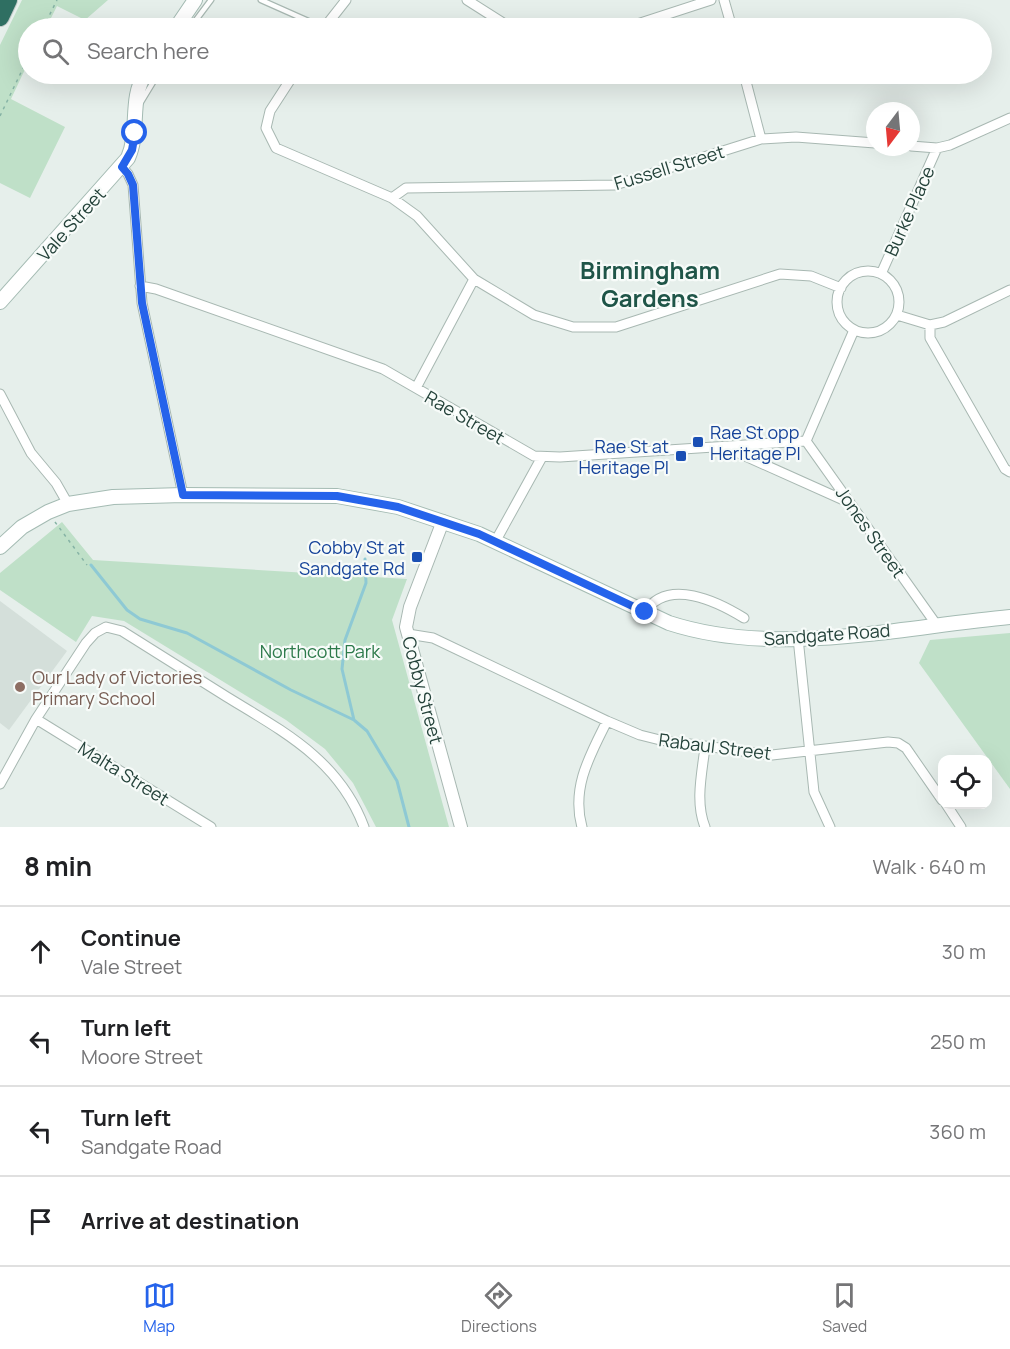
<!DOCTYPE html>
<meta charset="utf-8">
<style>
body{margin:0;font-family:Manrope,sans-serif;background:#f6f6f6;color:#202124}
.controls{position:absolute;right:18px;bottom:18px;display:grid;overflow:hidden;border-radius:12px;box-shadow:0 6px 24px #0002}
.controls button{width:54px;height:54px;display:grid;place-items:center;padding:0;border:0;border-bottom:2px solid #e0e0e0;background:#fff;color:#202124;font:30px sans-serif}
.compass{position:absolute;left:866px;top:102px;width:54px;height:54px;border-radius:50%;background:#fff;box-shadow:0 6px 24px #0002;rotate:196deg}
.stop{position:absolute;width:18px;height:18px;margin:-14px;border:4px solid #2563eb;border-radius:50%;background:#fff}
.stop.end{background:#2563eb;border-color:#fff;box-shadow:0 2px 6px #0008}
.list{margin:0;padding:0;list-style:none}
h2{display:flex;justify-content:space-between;align-items:center;height:78px;margin:0;padding:0 24px;font-size:26px}
h2 small{font-size:20px;font-weight:400;color:#757577}
.list li{display:grid;grid-template-columns:39px 1fr auto;gap:18px;align-items:center;box-sizing:border-box;height:90px;padding:0 24px;border-top:2px solid #e0e0e0}
.list b{display:block;font-size:22px;white-space:nowrap}
.list p{margin:0;font-size:20px;white-space:nowrap;color:#757577}
.list em{font-size:20px;font-style:normal;color:#757577}
.icon{flex:none;width:33px;height:33px;fill:none;stroke:currentColor;stroke-width:2;stroke-linecap:round;stroke-linejoin:round}
.map{position:relative;flex:none;width:1010px;height:827px;overflow:hidden}
.search{position:absolute;background:#fff;box-shadow:0 6px 24px #0002;left:18px;right:18px;top:18px;height:66px;display:flex;align-items:center;gap:15px;box-sizing:border-box;padding:0 21px;border-radius:33px;color:#757577;font-size:22px}
.sheet{height:438px;background:#fff}
nav{display:flex;justify-content:space-around;align-items:center;box-sizing:border-box;height:84px;border-top:2px solid #e0e0e0;background:#fff;font-size:16px;color:#757577}
nav a{display:grid;justify-items:center;gap:3px}
nav .on{color:#2563eb}
.map>svg:first-child{display:block}
</style>
<div class="map">
<svg width="1010" height="827" viewBox="0 0 1010 827">
<rect width="100%" height="100%" fill="#e6efeb"/>
<path fill="#d4dfda" d="M0,601l67,50 -58,79 -9,-7z"/>
<path fill="#bfe0c8" d="M22,0h86l-23,20 -28,-14 -11,22h-18v35l-17,36 54,28 -35,71 -30,-15v-138z
M62,522l31,38 314,19 -15,41 57,207h-73l-23,-44 -28,-34 -39,-29 -162,-99 -32,-5 -16,26 -76,-52v-17z
M1010,633v156l-91,-126 11,-23z"/>
<g fill="none" stroke-linecap="round" stroke-linejoin="round">
<path stroke="#8ec9d4" stroke-width="3" d="M91,565l36,45 13,9 47,14 104,57 63,30 13,11 30,50 12,46
M354,720l-12,-51 3,-29 21,-57 -1,-24"/>
<g stroke="#a8b8b2" stroke-width="7">
<path id="service" d="M261,0l63,28
M190,28l21,-28
M141,102l17,-28"/>
</g>
<g stroke="#a8b8b2" stroke-width="11">
<path id="minor" d="M467,0l44,28
M724,0l8,28
M324,28l22,-28
M625,28l86,-28
M294,74l-24,37 -4,17 10,20 116,50 25,18 57,63 60,36 39,12h43l164,-53 31,2 30,12
M744,74l17,65
M911,146l26,2 13,-3 60,-27
M122,167l6,7 5,11 9,118 41,192
M392,198l14,-10 209,-3 146,-46 35,-2 79,6
M837 302a31 31 0 1 1 62 0a31 31 0 1 1-62 0Z
M881,274l56,-126
M140,286l16,3 227,80 151,87 26,1 246,-16
M897,315l33,10 14,-3 66,-32
M930,325v13l75,131 5,3
M416,388l58,-109
M0,394l31,59 25,30 12,21
M806,441l130,183
M806,441l48,-111
M725,447l125,56
M495,542l47,-85
M645,612c23,-35 73,-10 99,6
M408,634l25,4 174,83 33,14 20,5 112,15 116,-13 10,1 8,5 36,52
M798,638l16,154 16,35
M36,719l175,108
M0,784l36,-65 50,-76 9,-10 11,-6 16,4c35,22 70,44 105,66 57,35 112,63 137,130
M946,804l15,23
M582,827c-11,-39 8,-72 25,-106
M705,827c-10,-25 -3,-54 0,-80"/>
</g>
<g stroke="#a8b8b2" stroke-width="14">
<path id="tertiary" d="M443,521l-33,86 -4,20 55,200"/>
</g>
<g stroke="#a4bbb3" stroke-width="16">
<path id="secondary" d="M176,28l19,-28
M0,302l128,-144c12,-27 1,-59 17,-84
M0,547l22,-20 26,-15 20,-8 45,-7 70,-2 154,1 61,11 81,27 190,89c108,35 231,4 341,-6"/>
</g>
<g stroke="#c2cac8" stroke-width="20">
<path id="motorway" d="M0,17l8,-17"/>
</g>
<path stroke="#86b3a5" stroke-width="1.5" stroke-dasharray="3 4.5" stroke-linecap="butt" d="M43,28l14,-28
M0,116l28,-58
M55,522l32,43"/>
<use href="#service" stroke="#fff" stroke-width="4.5"/>
<use href="#minor" stroke="#fff" stroke-width="9"/>
<use href="#tertiary" stroke="#fff" stroke-width="12"/>
<use href="#secondary" stroke="#fff" stroke-width="14"/>
<use href="#motorway" stroke="#2f6f62" stroke-width="18"/>
</g>
<g fill="none" stroke-linecap="round" stroke-linejoin="round">
<path stroke="#2563eb" stroke-width="8" d="M135,133l-3,17 -10,17 6,7 5,11 9,118 41,192 154,1 61,11 81,27 166,78"/>
</g>
<g fill="#1a4fb4" stroke="#f7fbf9" stroke-width="2">
<rect x="692" y="436" width="12" height="12" rx="3"/>
<rect x="675" y="450" width="12" height="12" rx="3"/>
<rect x="411" y="551" width="12" height="12" rx="3"/>
</g>
<circle fill="#8d6e63" stroke="#f7fbf9" stroke-width="2" cx="20" cy="687" r="6"/>
<g text-anchor="middle" dominant-baseline="central" stroke-width="4.5" stroke-linejoin="round" paint-order="stroke">
<g font-size="18" fill="#24423a" stroke="#f7fbf9">
<text transform="translate(669 167) rotate(-17)">Fussell Street</text>
<text transform="translate(909 211) rotate(-66)">Burke Place</text>
<text transform="translate(71 224) rotate(-48)">Vale Street</text>
<text transform="translate(465 417) rotate(30)">Rae Street</text>
<text transform="translate(871 532) rotate(55)">Jones Street</text>
<text transform="translate(827 634) rotate(-4)">Sandgate Road</text>
<text transform="translate(423 690) rotate(75)">Cobby Street</text>
<text transform="translate(715 746) rotate(7)">Rabaul Street</text>
<text transform="translate(124 773) rotate(32)">Malta Street</text>
</g>
<g font-size="18" fill="#164399" stroke="#f7fbf9" text-anchor="end">
<text x="710" y="432" text-anchor="start">Rae St opp<tspan x="710" dy="21">Heritage Pl</tspan></text>
<text x="669" y="446">Rae St at<tspan x="669" dy="21">Heritage Pl</tspan></text>
<text x="405" y="547">Cobby St at<tspan x="405" dy="21">Sandgate Rd</tspan></text>
</g>
<g font-size="18" fill="#2d7a4b" stroke="#f7fbf9">
<text x="320" y="651">Northcott Park</text>
</g>
<g font-size="18" fill="#785e54" stroke="#f7fbf9" text-anchor="start">
<text x="32" y="677">Our Lady of Victories<tspan x="32" dy="21">Primary School</tspan></text>
</g>
<g font-size="24" font-weight="bold" fill="#1f5548" stroke="#f7fbf9">
<text x="650" y="269">Birmingham<tspan x="650" dy="28">Gardens</tspan></text>
</g>
</g>
</svg>
<div class="controls">
<button><svg class="icon" aria-label="locate" viewBox="0 0 24 24"><circle cx="12" cy="12" r="6"/><path d="M12 2v4M12 18v4M2 12h4M18 12h4"/></svg></button>
</div>
<svg class="compass" viewBox="-18 -18 36 36"><path d="M0-13l5 13h-10z" fill="#e53935"/><path d="M0 13l5-13h-10z" fill="#757577"/></svg>
<div class="stop" style="left:135px;top:133px"></div>
<div class="stop end" style="left:645px;top:612px"></div>
<div class="search"><svg class="icon" aria-label="search" viewBox="0 0 24 24"><circle cx="10" cy="10" r="6"/><path d="M15 15l6 6"/></svg>Search here</div>
</div>
<section class="sheet">
<h2>8 min<small>Walk · 640 m</small></h2>
<ul class="list">
<li><svg class="icon" aria-label="ahead" viewBox="0 0 24 24"><path d="M12 20V5M6 11l6-6 6 6"/></svg><div><b>Continue</b><p>Vale Street</p></div><em>30 m</em></li>
<li><svg class="icon" aria-label="left" viewBox="0 0 24 24"><path d="M17 20v-9H6M10 6l-5 5 5 5"/></svg><div><b>Turn left</b><p>Moore Street</p></div><em>250 m</em></li>
<li><svg class="icon" aria-label="left" viewBox="0 0 24 24"><path d="M17 20v-9H6M10 6l-5 5 5 5"/></svg><div><b>Turn left</b><p>Sandgate Road</p></div><em>360 m</em></li>
<li><svg class="icon" aria-label="arrive" viewBox="0 0 24 24"><path d="M6 21V4h12l-3 4 3 4H6"/></svg><div><b>Arrive at destination</b></div></li>
</ul>
</section>
<nav>
<a class="on"><svg class="icon" aria-label="map" viewBox="0 0 24 24"><path d="M3 6l6-2 6 2 6-2v14l-6 2-6-2-6 2zM9 4v14M15 6v14"/></svg>Map</a>
<a><svg class="icon" aria-label="directions" viewBox="0 0 24 24"><path d="M12 3l9 9-9 9-9-9zM9 14v-3h6M13 9l2 2-2 2"/></svg>Directions</a>
<a><svg class="icon" aria-label="saved" viewBox="0 0 24 24"><path d="M7 4h10v16l-5-4-5 4z"/></svg>Saved</a>
</nav>
